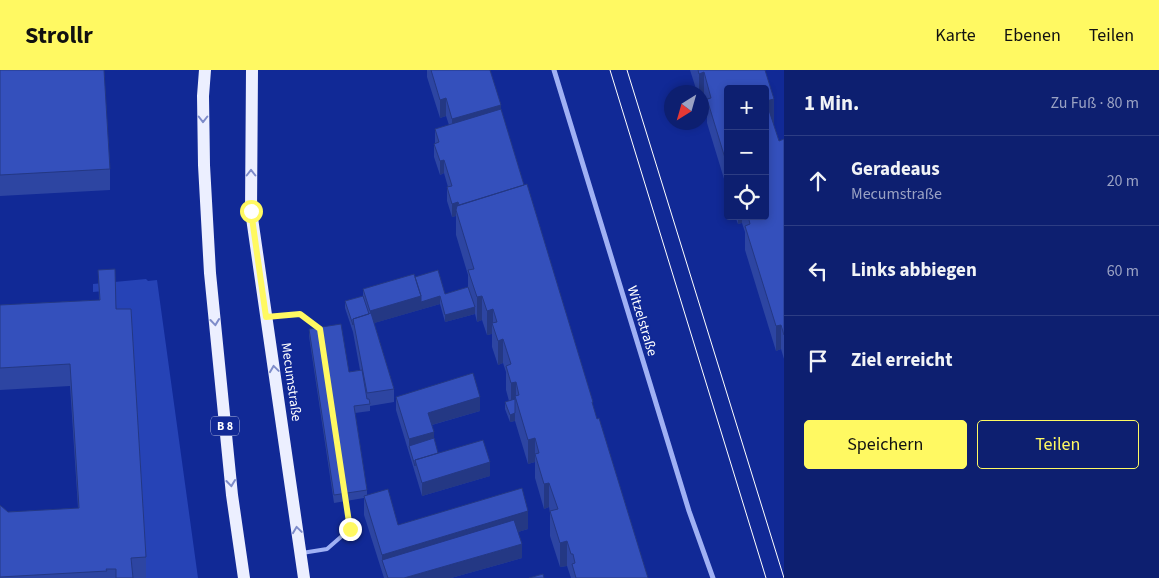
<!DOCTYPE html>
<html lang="de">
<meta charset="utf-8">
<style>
body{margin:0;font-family:"Source Sans 3",sans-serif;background:#162775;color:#f1f3f6}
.controls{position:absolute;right:15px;top:15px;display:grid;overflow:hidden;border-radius:5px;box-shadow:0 2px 8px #0003}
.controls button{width:45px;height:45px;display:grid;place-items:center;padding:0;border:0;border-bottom:1px solid #2d3d83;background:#0d1f70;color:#f1f3f6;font:25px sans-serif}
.compass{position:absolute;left:664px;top:15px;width:45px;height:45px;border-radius:50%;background:#0d1f70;box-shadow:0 2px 8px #0003;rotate:217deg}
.stop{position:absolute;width:15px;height:15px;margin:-11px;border:4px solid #fff962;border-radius:50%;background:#fff}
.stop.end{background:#fff962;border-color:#fff;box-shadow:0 1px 5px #0008}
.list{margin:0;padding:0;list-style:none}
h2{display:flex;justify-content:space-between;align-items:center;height:65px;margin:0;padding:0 20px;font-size:21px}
h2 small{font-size:16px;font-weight:400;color:#9aa2c3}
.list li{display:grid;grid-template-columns:32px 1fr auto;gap:15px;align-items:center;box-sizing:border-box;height:90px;padding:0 20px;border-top:1px solid #2d3d83}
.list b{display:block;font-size:19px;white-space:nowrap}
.list p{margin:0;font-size:16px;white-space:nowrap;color:#9aa2c3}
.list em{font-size:16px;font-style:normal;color:#9aa2c3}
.actions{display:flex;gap:10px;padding:15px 20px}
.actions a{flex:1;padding:11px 0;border:1px solid #fff962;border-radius:5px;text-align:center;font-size:18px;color:#fff962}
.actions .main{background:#fff962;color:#111}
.icon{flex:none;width:28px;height:28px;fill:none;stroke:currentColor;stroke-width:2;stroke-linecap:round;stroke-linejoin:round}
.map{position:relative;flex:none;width:784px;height:508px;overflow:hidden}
header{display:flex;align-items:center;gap:30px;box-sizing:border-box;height:70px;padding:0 25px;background:#fff962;color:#111}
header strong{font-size:24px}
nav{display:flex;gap:28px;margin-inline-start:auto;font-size:18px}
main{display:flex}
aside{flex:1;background:#0d1f70}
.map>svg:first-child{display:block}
</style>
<header>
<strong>Strollr</strong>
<nav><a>Karte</a><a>Ebenen</a><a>Teilen</a></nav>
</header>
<main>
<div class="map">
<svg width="784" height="508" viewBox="0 0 784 508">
<rect width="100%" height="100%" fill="#112996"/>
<path fill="#2643b6" d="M146,209l2,2 9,-1 41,298h-54l-27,-257 -2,-31 -22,2v-8z"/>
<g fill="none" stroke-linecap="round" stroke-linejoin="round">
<path stroke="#a0b1f4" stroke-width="4" d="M267,247l33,-3 20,15 1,2
M302,483l25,-4 23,-20 -5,-33"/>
<path stroke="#a0b1f4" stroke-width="5" d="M554,0l135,441 24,67"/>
<path stroke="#ecefff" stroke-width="12" d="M205,0l-2,26 1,69 6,108 22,222 12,83
M252,0l-1,141 53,367"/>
<path stroke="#fff" stroke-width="1" d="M610,0l156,508
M627,0l157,508"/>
</g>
<path fill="#2d45a2" d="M0,0l110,99v21l-110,6z
M427,0h63l11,40 23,75 69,217v5l55,171h-77l-4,-12 -7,1 -10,-31v-23l-1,-6 -5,2 -9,-31v-16l-7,2 -13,-43 -5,1 -5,-13v-7l4,-1 -3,-11v-18l-3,-9 -5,2 -6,-18v-13l-5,1 -5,-15 -5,2 -2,-8 -30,8 -5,-18 -66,19 20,66v13l-24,4v5l-15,2 12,77v5l31,30 130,4 -10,3 4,26 -71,20h-67l-20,-63v-17l-30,5 -25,-167v-7l40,43 11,-2 -7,-38 -8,-24v-7l18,-5v-7l52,-12 30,17 23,-7v-12l-12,-40v-19l-4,1 -5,-16v-14h1l-4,-14 -4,2 -6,-18v-13h1v-15l14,-4 -3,-9 -6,2 -13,-41z
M690,0h75l9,53h-1l6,18 5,-2v220l-3,-10 -5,2 -31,-101v-18l-3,-9 -4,1 -3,-8h30l-37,-127v103l-21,-69v-17l-3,-10 -2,1v-5h-5z
M98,200l18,39 30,248v21h-146v-73l8,7 70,-4 -8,-122 -70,4v-85l99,-5z
M396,327l84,14 -48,14 2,13 4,15 52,23 -68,20 -26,-86z"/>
<path fill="#243884" d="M704,2v24l-2,1v-5h-3v-18z
M446,28v18l-6,2v-18z
M774,29v24l-8,2v-24z
M501,35v18l-49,14v-18z
M444,90v13l-4,2v-14z
M458,132v13l-2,-5v6l-4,1v-13z
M738,146h4v7l-4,1z
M421,226h19v8l-69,20 -1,-13z
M482,226v24l-5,2v-25z
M475,237v7l-30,8v-7z
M493,239v17l-1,-3v11l-5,1v-24z
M781,255v24l-5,2v-25z
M503,269v24l-5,2v-24z
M516,312v18l-1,-4v10l-4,2v-25z
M480,327v14l-52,15v-13z
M515,343v8l-5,1v-7z
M434,362v13l-25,1v7v-14z
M535,368v24l-7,2v-24z
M490,392v14l-68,20v-13z
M549,413v24l-5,2v-25z
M528,441v18l-142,43 -4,-12v13v-18z
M567,471v25l-7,1v-24z
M522,474v14l-71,20h-47z"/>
<path fill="#3450bc" stroke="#243884" d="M0,0h104l6,99 -110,6z
M431,0h59l11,35 -49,14 -6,-21 -6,2z
M698,0h67l9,29 -8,2 13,40 5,-2v196l-3,-10 -5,1 -31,-100 5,-2 -2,-8h17v-127h-37v79l-21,-69 4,-1 -7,-26 -5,2z
M501,39l23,76 -65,20 -1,-3 -6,2 -5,-17 5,-1 -8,-26 -4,1 -6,-17 5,-2 -4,-13z
M527,114l66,218h-1l5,17 2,-1 49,160h-72l-4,-14 3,-1 -2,-9h-2l-4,-13 -7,2 -10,-32 8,-2 -9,-26 -5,1 -9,-30 4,-1 -4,-15 -7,2 -13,-44 4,-1 -3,-13 -5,1 -5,-17 5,-2 -8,-25 -5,2 -6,-18 5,-1 -4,-13 -6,2 -5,-15 -5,1 -9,-27 6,-1 -18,-59 1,-4z
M115,199l1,40h15l15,248 -15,1 2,20h-17v-9h-10l1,2 -107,6v-72l8,7 71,-4 -9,-144 -70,4v-63l100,-5 -2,-30z
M438,200l7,24 23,-7 7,20 -30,8 -5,-19 -19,6v-6l-6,-19z
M414,204l7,22 -51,15 -7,-22z
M363,226l6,18 -16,5v6l-8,-24z
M371,243l23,76 -27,4 -14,-74z
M341,254l8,48 13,-2 5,29h2l1,5 -16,2 13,84 -33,5 -25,-166z
M473,303l7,24 -52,16 6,19 -25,7 -13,-42z
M515,329v14l-5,2 -5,-13z
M434,368l4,15 -23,7v6l-6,-20z
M483,370l7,22 -68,21 -7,-23z
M522,418l6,23 -146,44 -18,-59 24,-7 10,36z
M514,450l8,24 -118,34h-16l-6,-18z
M543,504l1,4h-15z"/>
<defs><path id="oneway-chevron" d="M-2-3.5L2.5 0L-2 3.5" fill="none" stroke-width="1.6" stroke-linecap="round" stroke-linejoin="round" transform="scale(1.25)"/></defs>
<g stroke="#7e8cca">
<use href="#oneway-chevron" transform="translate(203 49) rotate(90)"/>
<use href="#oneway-chevron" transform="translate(251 103) rotate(-90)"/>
<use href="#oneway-chevron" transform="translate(215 252) rotate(84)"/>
<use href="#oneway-chevron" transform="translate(274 299) rotate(-98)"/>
<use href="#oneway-chevron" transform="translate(231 413) rotate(84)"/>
<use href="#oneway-chevron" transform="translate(297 460) rotate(-98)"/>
</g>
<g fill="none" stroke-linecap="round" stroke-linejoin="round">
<path stroke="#fff962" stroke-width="6" d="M251,141l15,106 34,-3 20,15 30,200"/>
</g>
<g text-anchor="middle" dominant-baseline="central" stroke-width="4" stroke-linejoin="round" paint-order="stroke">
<rect fill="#112996" stroke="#b8bfe0" stroke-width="1" x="211" y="346.5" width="28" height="19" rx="4"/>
<g font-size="12" font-weight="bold" fill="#fff">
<text x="225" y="356">B 8</text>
</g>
<g font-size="14" fill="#fff" stroke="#112996">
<text transform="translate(642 251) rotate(73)">Witzelstraße</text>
<text transform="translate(291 312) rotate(82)">Mecumstraße</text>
</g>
</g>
</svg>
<div class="controls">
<button>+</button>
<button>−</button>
<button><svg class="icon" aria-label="locate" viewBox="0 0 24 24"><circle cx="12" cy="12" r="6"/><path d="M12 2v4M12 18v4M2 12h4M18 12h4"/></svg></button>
</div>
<svg class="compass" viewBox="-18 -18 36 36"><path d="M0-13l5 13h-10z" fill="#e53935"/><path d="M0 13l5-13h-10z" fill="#9aa2c3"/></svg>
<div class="stop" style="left:251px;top:141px"></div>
<div class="stop end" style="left:350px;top:459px"></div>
</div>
<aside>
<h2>1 Min.<small>Zu Fuß · 80 m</small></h2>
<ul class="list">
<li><svg class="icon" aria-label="ahead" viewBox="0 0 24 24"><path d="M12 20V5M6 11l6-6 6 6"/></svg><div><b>Geradeaus</b><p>Mecumstraße</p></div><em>20 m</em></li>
<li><svg class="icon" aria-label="left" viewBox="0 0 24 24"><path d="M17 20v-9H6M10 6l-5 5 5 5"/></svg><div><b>Links abbiegen</b></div><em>60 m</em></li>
<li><svg class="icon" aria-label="arrive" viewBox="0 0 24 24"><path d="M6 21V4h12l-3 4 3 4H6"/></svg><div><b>Ziel erreicht</b></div></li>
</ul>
<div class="actions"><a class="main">Speichern</a><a>Teilen</a></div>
</aside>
</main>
